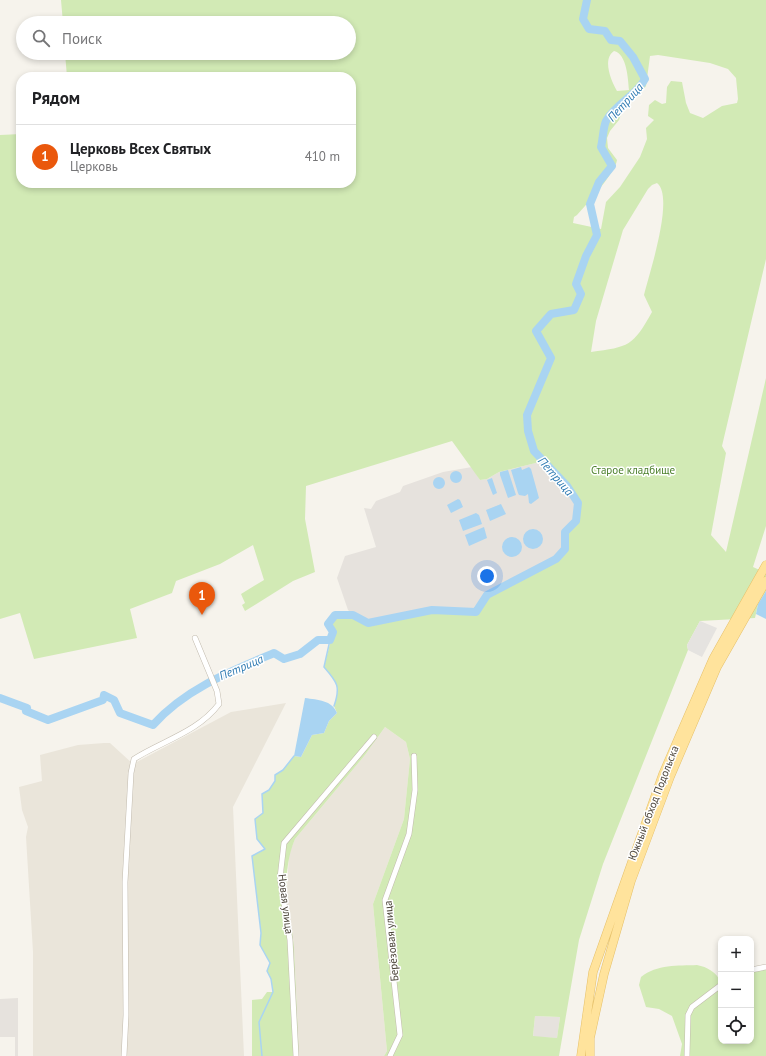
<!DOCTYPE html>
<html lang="ru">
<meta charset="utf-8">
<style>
body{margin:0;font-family:"PT Sans",sans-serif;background:#f6f6f6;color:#202124}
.controls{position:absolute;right:12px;bottom:12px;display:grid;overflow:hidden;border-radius:8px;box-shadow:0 2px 6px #0003}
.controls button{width:36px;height:36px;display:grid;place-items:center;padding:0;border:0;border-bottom:1px solid #e0e0e0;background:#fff;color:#202124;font:20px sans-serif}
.you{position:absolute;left:487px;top:576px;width:14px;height:14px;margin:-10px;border:3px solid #fff;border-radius:50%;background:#1a73e8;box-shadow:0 0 0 6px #1a73e833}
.badge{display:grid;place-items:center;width:26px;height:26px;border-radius:50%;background:#ea580c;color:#fff;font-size:13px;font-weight:700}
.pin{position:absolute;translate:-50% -33px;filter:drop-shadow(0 1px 2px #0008)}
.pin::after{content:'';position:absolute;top:21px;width:14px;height:12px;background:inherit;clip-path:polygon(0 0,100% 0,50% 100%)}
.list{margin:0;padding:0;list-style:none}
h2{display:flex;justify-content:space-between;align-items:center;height:52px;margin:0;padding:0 16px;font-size:17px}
h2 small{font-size:13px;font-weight:400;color:#757577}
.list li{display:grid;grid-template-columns:26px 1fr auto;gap:12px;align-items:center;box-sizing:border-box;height:64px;padding:0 16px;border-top:1px solid #e0e0e0}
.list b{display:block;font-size:15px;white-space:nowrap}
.list p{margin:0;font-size:13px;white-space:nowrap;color:#757577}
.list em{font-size:13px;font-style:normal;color:#757577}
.icon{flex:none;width:22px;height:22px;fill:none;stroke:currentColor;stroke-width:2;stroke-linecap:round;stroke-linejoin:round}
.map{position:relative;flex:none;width:766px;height:1056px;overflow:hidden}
.search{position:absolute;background:#fff;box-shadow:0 2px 6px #0003;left:16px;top:16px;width:340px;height:44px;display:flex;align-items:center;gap:10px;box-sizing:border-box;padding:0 14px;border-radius:22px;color:#757577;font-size:15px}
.panel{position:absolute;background:#fff;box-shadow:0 2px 6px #0003;left:16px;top:72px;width:340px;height:116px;border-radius:16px}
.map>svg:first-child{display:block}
</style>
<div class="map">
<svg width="766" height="1056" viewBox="0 0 766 1056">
<rect width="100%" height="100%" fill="#f6f3ec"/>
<path fill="#eae5da" d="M286,703l-53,104 11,249h-211v-104l-7,-115 2,-10 -6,-17 -3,-23 23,-6 -2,-26 38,-10 26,-2h6l23,21 98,-52z
M385,727l21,15 4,17 -6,60 -31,85 14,147 -3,5h-85l-5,-109 -2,-16h-3l-3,-24 3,-53 6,-15 70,-84z"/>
<path fill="#e6e2dd" d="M544,461l23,25 11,17 -2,18 -11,11v17l-9,10 -69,36 -11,17 -44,-2 -64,13 -15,-8 -5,-5 -11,-32 8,-22 31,-9 -12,-39 7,1 5,-8 24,-9 3,-6 40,-14 29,-5 8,13 7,-1 12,-7z
M18,998v58h-3v-19h-15v-38z
M535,1016l25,1 -3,21 -24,-1z"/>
<path fill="#d2eab5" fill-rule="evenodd" d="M61,0h705v259l-44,187 4,7 -15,82 15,17 40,-174v148l-13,41 13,6v18l-8,13 -3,14 -55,3 -13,24 1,5 -85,214 -24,76 -20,116h-175l3,-5 -14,-147 31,-85 6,-60 -4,-17 -21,-15 -20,28 -70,84c-12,28 -9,62 -6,92h3l2,16 5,109h-47v-56l10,-1 5,-7h6l-2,-13 -4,-8 3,-8 -10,-18 1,-12 -9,-77 13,-7 -8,-10 -2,-20 8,-6 -1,-19 7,-4 6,-9v-6l8,-5 11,-14 7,1 11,-22 12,-2 5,-12 8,-8 -3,-7c7,-20 3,-24 -10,-39l9,-35 -5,-8 7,-9h18l16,8 63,-13 44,2 11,-17 69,-36 9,-10v-17l11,-11 2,-18 -11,-17 -23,-25 -45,11 -12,7 -7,1 -28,-39 -146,45 -1,33 10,53 -22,9 -48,30 -3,-6 3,-2 -4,-9 23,-14 -11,-35 -33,19 -44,17 -4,12 -42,16 7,29 -103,21 -14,-46 -20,6v-484l21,-1v49h330v-106h-284l-2,-24h284v-30h-286zM614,51c13,3 14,28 15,39l-12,1c-6,-10 -15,-32 -3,-40zM658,55l52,8 18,6 8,9 2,21 -1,4 -15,3 -19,12 -13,-5 -4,-10 -4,-21 -11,-1 -4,6 -1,16 -4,1 -7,-4 -6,5 -1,11 6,4 -8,8 1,11 -7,18 -20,30 -14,15 -5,27 -28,-6 1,-6 3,-2c10,-11 38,-42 40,-55l-9,-12 -1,-10 3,-7 9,-11 4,-11 19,-17 4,-6 4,-30zM657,183c18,14 -8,91 -13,112l8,17c-19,34 -23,35 -61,40l5,-31 27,-91 25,-41 4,-4zM535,1016l25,1 -3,21 -24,-2z
M697,965c10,2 20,7 24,18 2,8 0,47 0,58h30v-73l15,-2v90h-86l2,-12 -10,-28 -13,-7 -13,-2 -7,-22 2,-8c16,-13 37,-11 56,-12z"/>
<path fill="#e5e3e0" d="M700,621l17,7 -15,29 -14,-7 -1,-5z"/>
<path fill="#a9d4f2" d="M521,467l1,3 7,-3 2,2 8,29 -8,6 -2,-1 -1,-9 -3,2 -6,-1 -1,-2 -7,-23z
M508,470l8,25 -8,3 -8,-23v-3z
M450 477a6 6 0 1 1 12 0a6 6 0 1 1-12 0Z
M433 483a6 6 0 1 1 12 0a6 6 0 1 1-12 0Z
M492,478l5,15 -4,2 -6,-15z
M458,499l2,1 3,7 -12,6 -4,-8z
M501,504l5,10 -16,7 -4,-11z
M476,513l3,2 3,9 -19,7 -4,-11z
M484,527l3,11 -18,8 -4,-11z
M523 539a10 10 0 1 1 20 0a10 10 0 1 1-20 0Z
M502 547a10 10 0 1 1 20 0a10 10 0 1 1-20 0Z
M766,591v28l-10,-5 2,-10z
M305,698c13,2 27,2 32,15l-8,8 -5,12 -12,2 -11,22 -7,-1z"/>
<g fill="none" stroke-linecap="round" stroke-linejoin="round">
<path stroke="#a9d4f2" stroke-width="1.5" d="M330,640l-6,27c13,15 17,19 10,39
M262,1056l-3,-34 14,-30 -2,-13 -4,-8 3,-8 -10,-18 1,-12 -9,-77 13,-7 -8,-10 -2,-20 8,-6 -1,-19 7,-4 6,-9v-6l8,-5 11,-14"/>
<path stroke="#a9d4f2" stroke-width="8" d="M0,698l27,10 -1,3 22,9 55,-20 1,-5 10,5 6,13 33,12c32,-36 78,-54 121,-72l10,6 16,-5 18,-14h12l3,-8 -5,-8 7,-9h18l15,8 64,-13 44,2 11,-17 69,-36 9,-10v-17l11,-11 2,-18 -11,-17 -33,-35 -6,-20 -1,-16 24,-57 -15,-27 15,-17 23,-4 7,-16 -5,-10 10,-28 11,-21 -7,-31 9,-22 13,-16 -11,-19c2,-8 2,-19 5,-26 9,-17 30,-25 39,-42l-12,-22 -13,-16 -9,-1 -6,-9 -16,-2 -6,-10 4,-19"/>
<g stroke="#c2bbae" stroke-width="6">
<path id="minor" d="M751,970l15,-3
M124,1056l2,-41 -1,-133 6,-109 3,-14c28,-18 64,-27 85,-55l-2,-13 -22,-53
M296,1056l-6,-116 -10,-62 4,-35 90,-106
M390,1056l10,-21 -15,-135 24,-66 6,-44 -1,-34
M687,1056l1,-41 4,-8 29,-22"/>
</g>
<g stroke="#e6c16a" stroke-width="9">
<path id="primary" d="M581,1056l12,-84 70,-198 50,-115 53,-94
M590,1056v-18l14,-64 27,-93 39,-104 47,-110 49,-86"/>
</g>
<use href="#minor" stroke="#fff" stroke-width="5"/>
<use href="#primary" stroke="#ffe39c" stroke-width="8"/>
</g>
<g text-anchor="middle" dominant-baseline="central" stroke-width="3" stroke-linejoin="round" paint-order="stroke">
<g font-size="11" fill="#4a7f2a" stroke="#fff">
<text x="633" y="470">Старое кладбище</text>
</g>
<g font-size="11" fill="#4b4439" stroke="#fff">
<text transform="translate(653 803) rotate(-69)">Южный обход Подольска</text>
<text transform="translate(286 904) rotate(83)">Новая улица</text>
<text transform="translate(391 941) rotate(-95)">Берёзовая улица</text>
</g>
<g font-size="12" font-style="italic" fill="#2e7ab2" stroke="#fff">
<text transform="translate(625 102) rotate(-48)">Петрица</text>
<text transform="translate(556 476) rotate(49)">Петрица</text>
<text transform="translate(241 667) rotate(-23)">Петрица</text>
</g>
</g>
</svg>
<div class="controls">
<button>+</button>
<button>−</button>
<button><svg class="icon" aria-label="locate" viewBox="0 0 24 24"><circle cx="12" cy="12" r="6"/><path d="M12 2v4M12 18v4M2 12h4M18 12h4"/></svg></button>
</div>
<div class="you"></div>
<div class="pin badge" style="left:202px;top:615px">1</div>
<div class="search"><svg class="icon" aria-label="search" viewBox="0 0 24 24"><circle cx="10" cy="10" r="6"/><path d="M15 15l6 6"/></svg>Поиск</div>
<section class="panel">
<h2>Рядом<small></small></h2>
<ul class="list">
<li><span class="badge">1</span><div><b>Церковь Всех Святых</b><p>Церковь</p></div><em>410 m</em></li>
</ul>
</section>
</div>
